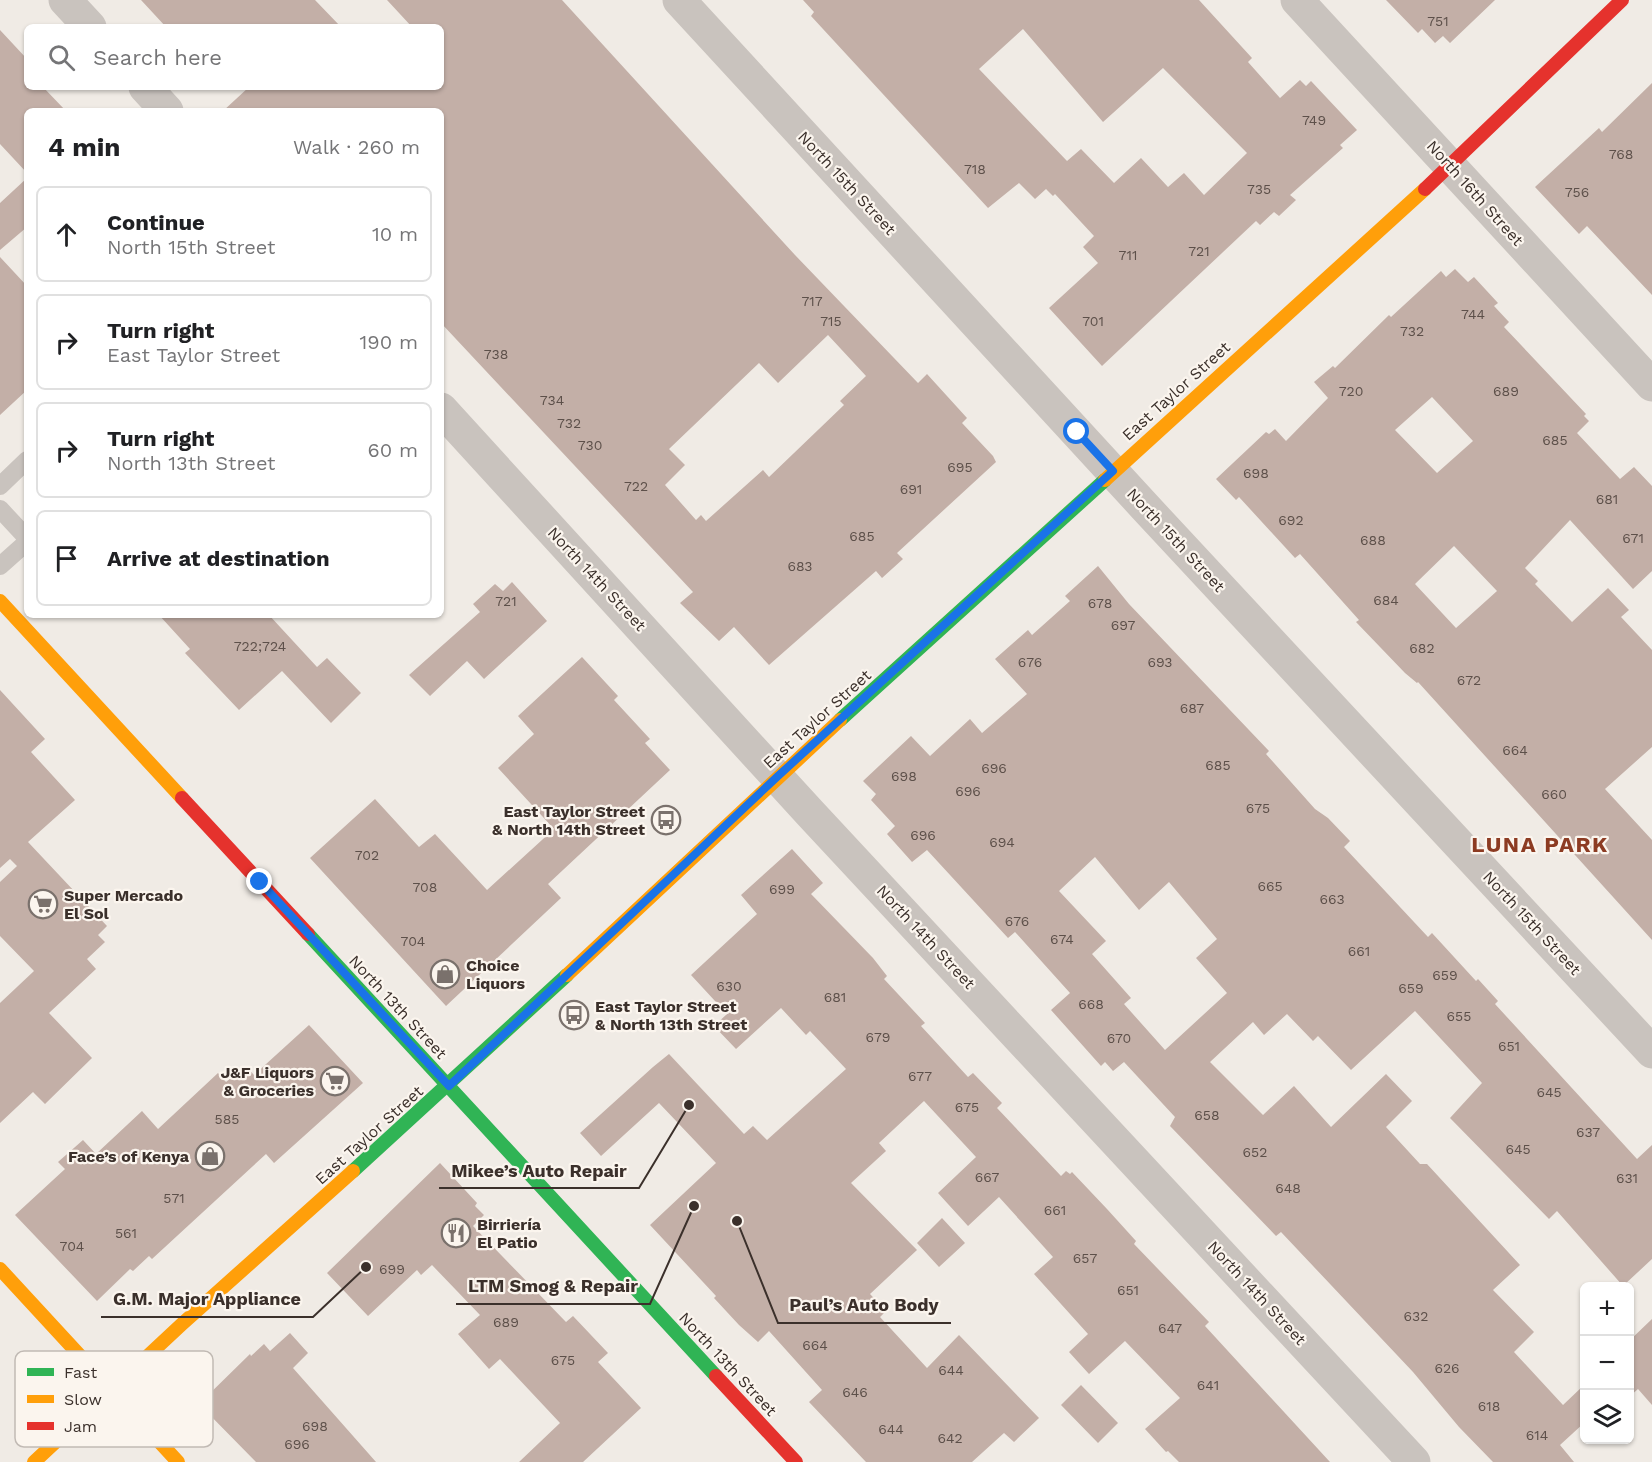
<!DOCTYPE html>
<meta charset="utf-8">
<style>
body{margin:0;font-family:"Work Sans",sans-serif;background:#f2f2f2;color:#202124}
.controls{position:absolute;right:18px;bottom:18px;display:grid;overflow:hidden;border-radius:9px;box-shadow:0 2px 4px #0004}
.controls button{width:54px;height:54px;display:grid;place-items:center;padding:0;border:0;border-bottom:2px solid #e0e0e0;background:#fff;color:#202124;font:30px sans-serif}
.stop{position:absolute;width:18px;height:18px;margin:-14px;border:4px solid #1a73e8;border-radius:50%;background:#fff}
.stop.end{background:#1a73e8;border-color:#fff;box-shadow:0 2px 6px #0008}
.list{margin:0;padding:0;list-style:none}
h2{display:flex;justify-content:space-between;align-items:center;height:78px;margin:0;padding:0 24px;font-size:26px}
h2 small{font-size:20px;font-weight:400;color:#757577}
.list li{display:grid;grid-template-columns:39px 1fr auto;gap:18px;align-items:center;box-sizing:border-box;height:96px;margin:0 12px 12px;padding:0 12px;border:2px solid #e0e0e0;border-radius:9px}
.list b{display:block;font-size:22px;white-space:nowrap}
.list p{margin:0;font-size:20px;white-space:nowrap;color:#757577}
.list em{font-size:20px;font-style:normal;color:#757577}
.icon{flex:none;width:33px;height:33px;fill:none;stroke:currentColor;stroke-width:2;stroke-linecap:round;stroke-linejoin:round}
.map{position:relative;flex:none;width:1652px;height:1462px;overflow:hidden}
.search{position:absolute;background:#fff;box-shadow:0 2px 4px #0004;left:24px;top:24px;width:420px;height:66px;display:flex;align-items:center;gap:15px;box-sizing:border-box;padding:0 21px;border-radius:9px;color:#757577;font-size:22px}
.panel{position:absolute;background:#fff;box-shadow:0 2px 4px #0004;left:24px;top:108px;width:420px;height:510px;border-radius:9px}
.map>svg:first-child{display:block}
</style>
<div class="map">
<svg width="1652" height="1462" viewBox="0 0 1652 1462">
<rect width="100%" height="100%" fill="#f0ebe5"/>
<path fill="#c3afa7" fill-rule="evenodd" d="M141,0h174l26,27h-175z
M387,0h175l233,255 123,128 9,-9 40,44 -5,5 31,33 3,6 -99,91 6,6 -21,19 -6,-7 -107,94 -35,-38 -15,14 -39,-38 13,-11 -252,-269v-212h-218l26,-24h192v-60h-29zM828,335l38,41 -26,25 4,4 -75,72 -6,-7 -57,51 -5,-6 -5,5 -31,-35 20,-20 -16,-16 90,-86 19,20z
M803,0h396l53,58 -4,4 32,36 20,-18 6,6 5,-5 46,49 -17,15 3,3 -53,47 6,5 -17,16 -5,-4 -14,13 -4,-4 -154,145 -53,-58 49,-45 -15,-16 11,-11 -39,-42 -2,2 -7,-7 -11,10 -16,-16 -31,25 -177,-192 3,-4zM1023,29l80,93 60,-54 84,85 -43,42 -20,-22 -16,14 -27,-29 -27,25 -33,-34 -14,12 -88,-92z
M1386,0h109l-45,43 -7,-7 -8,7 -13,-14 -4,4z
M0,30l27,29v28h16l23,24h-39v62l-27,-29z
M1652,83v212l-65,-69 -8,8 -44,-47 64,-59 3,4z
M27,178v49l-27,23v-47z
M0,257l27,29v104l-27,25z
M1455,269l13,13 6,-5 24,26 -4,3 15,16 -5,5 82,87 -2,2 5,5 -12,12 43,46 14,-12 18,19v85l-19,18 -63,-69 -45,48 13,13 -3,3 37,38 36,-34 21,22 -8,7 31,33v97l-47,42 47,51v100l-234,-258 -1,1 -12,-10 -49,-51 3,-2 -59,-66 -5,4 -56,-61 -3,3 -20,-21 50,-47 3,2 6,-5 11,12 42,-43 -14,-16 19,-16 2,2 54,-53 2,2 50,-46 5,6zM1432,397l41,44 -36,32 -42,-43zM1454,546l43,45 -41,37 -41,-44z
M1098,566l31,38 140,147 -3,3 49,55 13,9 22,23 -6,6 84,90 4,-4 44,48 2,-2 20,22 -3,3 142,155 15,-14v114l-29,27 -66,-75 -8,8 -99,-101 32,-35 -67,-72 -64,59 -33,-34 -5,5 -26,-27 -23,21 -11,-13 -43,40 53,53 31,-29 37,41 55,-53 26,27 -26,26 34,37h7l93,101 -27,25 41,42 -20,20 49,53 21,-20v38l-24,22 14,17h-81l-34,-35 -46,-55 -132,-140 -5,4 -106,-110 5,-9 -51,-55 -11,9 -8,-9 -4,4 -50,-56 19,-17 -55,-61 -7,6 -81,-88 -15,12 -25,-28 8,-8 -24,-26 5,-6 -13,-13 48,-45 19,20 40,-37 12,14 45,-39 -32,-35 33,-29 4,5 38,-34 -5,-5zM1095,857l44,53 30,-28 48,57 -21,19 31,35 -62,57 -41,-46 7,-6 -39,-44 14,-13 -47,-50z
M512,582l35,39 -63,58 -17,-18 -37,35 -21,-21 71,-63 -7,-8 22,-20 8,7z
M159,615h110l48,52 10,-9 34,35 -30,30 -49,-52 -43,39 -54,-57 5,-4z
M582,657l36,39 -4,4 36,39 -5,4 25,27 -122,114 13,14 -115,108 -136,-148 65,-59 44,48 16,-13 52,56 67,-61 -56,-61 36,-34 -16,-18z
M0,690l45,49 -14,13 44,48 -47,42 79,84 -9,9 7,7 -18,17 9,10 -47,44 43,45 -47,46 -12,-12 -33,31v-120l34,-32 -34,-35v-54l17,-16 -7,-7 -10,9z
M792,849l31,34 -12,11 62,64 14,18 -3,3 41,44 -4,3 47,51 5,-4 29,30 -5,5 64,68 5,-5 4,3 2,-2 35,37 29,32 -2,3 75,78 -4,4 125,136h-151l-11,-11 -2,1 -21,-23 35,-31 -55,-57 -36,33 -20,-22 19,-18 -54,-60 19,-17 -54,-60 -31,29 -30,-33 38,-36 -52,-56 -45,42 7,8 -35,32 66,67 -47,44 16,17 -6,6 47,51 32,-33 80,83 -25,24 -10,-9 -32,29h-106l-57,-60 13,-12 -53,-59 -11,11 -19,-17 -25,-27 2,-2 -66,-71 66,-62 -57,-60 -58,53 -21,-23 73,-66 16,-13 75,80 9,-8 14,14 79,-71 -36,-38 -4,4 -25,-27 -45,41 -22,-23 13,-12 -36,-39 66,-61 -16,-19z
M309,1025l54,58 -89,80 -8,-9 -114,105 -3,-3 -16,15 -3,-2 -33,32 -82,-86 50,-46 -7,-7 25,-22 13,14 46,-43 16,18 60,-56 8,9 20,-16 8,9z
M440,1163l37,40 -2,3 9,9 -11,11 93,96 7,-6 35,37 -10,9 43,46 -58,54h-64l41,-39 -60,-64 -11,10 -31,-35 22,-19 -48,-50 -11,10 -4,-5 -49,46 -41,-43z
M942,1218l23,25 -26,24 -22,-24z
M1652,1319v86l-14,-16 -9,8v-56z
M290,1333l18,20 -15,15 83,94h-120l-57,-58 51,-50 1,2 13,-12 6,7z
M1081,1385l37,38 -20,20 -37,-38z"/>
<g fill="none" stroke-linecap="round" stroke-linejoin="round">
<path stroke="#c9c3be" stroke-width="18" d="M0,486l27,-26
M0,509l27,29
M0,566l27,-24"/>
<path stroke="#c9c3be" stroke-width="33" d="M65,0l25,27
M679,0l466,507 507,545
M1297,0l355,385
M145,87l22,24
M441,409l369,404 604,649"/>
<path stroke="#30b455" stroke-width="14" d="M840,720l265,-240
M308,934l408,442
M353,1171l214,-196"/>
<path stroke="#ff9f0a" stroke-width="14" d="M1105,480l320,-291
M0,601l182,197
M567,975l273,-255
M0,1269l178,193
M34,1462l148,-138 171,-153"/>
<path stroke="#e5322d" stroke-width="14" d="M1425,189l197,-189
M182,798l126,136
M716,1376l80,86"/>
</g>
<g fill="none" stroke-linecap="round" stroke-linejoin="round">
<path stroke="#1a73e8" stroke-width="8" d="M260,882l189,204 329,-310 335,-305 -36,-39"/>
</g>
<defs>
<g id="bus-ring" transform="scale(1.5)"><circle r="9.5" fill="#fbf5ee" stroke="#7a716c" stroke-width="1.5"/><path d="M-5-6H5V4H4V6H2V4H-2V6H-4V4H-5ZM-3.5-4V0h7V-4ZM-3.5 1.2v1.5H-2V1.2ZM2 1.2v1.5H3.5V1.2Z" fill="#7a716c"/></g>
<g id="supermarket-ring" transform="scale(1.5)"><circle r="9.5" fill="#fbf5ee" stroke="#7a716c" stroke-width="1.5"/><path d="M-6-5.5h2.5l.6 2H6L4.5 2H-2.5L-4.4-4H-6ZM-1.5 3.2a1.3 1.3 0 1 0 .1 0ZM3 3.2a1.3 1.3 0 1 0 .1 0Z" fill="#7a716c"/></g>
<g id="shop-ring" transform="scale(1.5)"><circle r="9.5" fill="#fbf5ee" stroke="#7a716c" stroke-width="1.5"/><path d="M-5-2.5h2.3a2.7 3.5 0 0 1 5.4 0H5L5.5 6h-11ZM-1.5-2.5h3a1.5 2.3 0 0 0-3 0Z" fill="#7a716c"/></g>
<g id="restaurant-ring" transform="scale(1.5)"><circle r="9.5" fill="#fbf5ee" stroke="#7a716c" stroke-width="1.5"/><path d="M-5-6h1v4h1v-4h1v4h1v-4h1v5L-1.5 .5V6h-2V.5L-5-1ZM5-6V6H3V1.5H1.5Q1.5-4 5-6Z" fill="#7a716c"/></g>
</defs>
<g fill-rule="evenodd">
<use href="#bus-ring" x="666" y="820"/>
<use href="#supermarket-ring" x="43" y="904"/>
<use href="#shop-ring" x="445" y="974"/>
<use href="#bus-ring" x="574" y="1015"/>
<use href="#supermarket-ring" x="335" y="1081"/>
<use href="#shop-ring" x="210" y="1156"/>
<use href="#restaurant-ring" x="456" y="1233"/>
</g>
<g text-anchor="middle" dominant-baseline="central" stroke-width="4.5" stroke-linejoin="round" paint-order="stroke">
<g font-size="14" fill="#5d504a">
<text x="1438" y="21">751</text>
<text x="1314" y="120">749</text>
<text x="1621" y="154">768</text>
<text x="975" y="169">718</text>
<text x="1259" y="189">735</text>
<text x="1577" y="192">756</text>
<text x="1199" y="251">721</text>
<text x="1128" y="255">711</text>
<text x="812" y="301">717</text>
<text x="1473" y="314">744</text>
<text x="831" y="321">715</text>
<text x="1093" y="321">701</text>
<text x="1412" y="331">732</text>
<text x="496" y="354">738</text>
<text x="1351" y="391">720</text>
<text x="1506" y="391">689</text>
<text x="552" y="400">734</text>
<text x="569" y="423">732</text>
<text x="1555" y="440">685</text>
<text x="590" y="445">730</text>
<text x="960" y="467">695</text>
<text x="1256" y="473">698</text>
<text x="636" y="486">722</text>
<text x="911" y="489">691</text>
<text x="1607" y="499">681</text>
<text x="1291" y="520">692</text>
<text x="862" y="536">685</text>
<text x="1633" y="538">671</text>
<text x="1373" y="540">688</text>
<text x="800" y="566">683</text>
<text x="1386" y="600">684</text>
<text x="506" y="601">721</text>
<text x="1100" y="603">678</text>
<text x="1123" y="625">697</text>
<text x="260" y="646">722;724</text>
<text x="1422" y="648">682</text>
<text x="1030" y="662">676</text>
<text x="1160" y="662">693</text>
<text x="1469" y="680">672</text>
<text x="1192" y="708">687</text>
<text x="1515" y="750">664</text>
<text x="1218" y="765">685</text>
<text x="994" y="768">696</text>
<text x="904" y="776">698</text>
<text x="968" y="791">696</text>
<text x="1554" y="794">660</text>
<text x="1258" y="808">675</text>
<text x="923" y="835">696</text>
<text x="1002" y="842">694</text>
<text x="367" y="855">702</text>
<text x="1270" y="886">665</text>
<text x="425" y="887">708</text>
<text x="782" y="889">699</text>
<text x="1332" y="899">663</text>
<text x="1017" y="921">676</text>
<text x="1062" y="939">674</text>
<text x="413" y="941">704</text>
<text x="1359" y="951">661</text>
<text x="1445" y="975">659</text>
<text x="729" y="986">630</text>
<text x="1411" y="988">659</text>
<text x="835" y="997">681</text>
<text x="1091" y="1004">668</text>
<text x="1459" y="1016">655</text>
<text x="878" y="1037">679</text>
<text x="1119" y="1038">670</text>
<text x="1509" y="1046">651</text>
<text x="920" y="1076">677</text>
<text x="1549" y="1092">645</text>
<text x="967" y="1107">675</text>
<text x="1207" y="1115">658</text>
<text x="227" y="1119">585</text>
<text x="1588" y="1132">637</text>
<text x="1518" y="1149">645</text>
<text x="1255" y="1152">652</text>
<text x="987" y="1177">667</text>
<text x="1627" y="1178">631</text>
<text x="1288" y="1188">648</text>
<text x="174" y="1198">571</text>
<text x="1055" y="1210">661</text>
<text x="126" y="1233">561</text>
<text x="72" y="1246">704</text>
<text x="1085" y="1258">657</text>
<text x="392" y="1269">699</text>
<text x="1128" y="1290">651</text>
<text x="1416" y="1316">632</text>
<text x="506" y="1322">689</text>
<text x="1170" y="1328">647</text>
<text x="815" y="1345">664</text>
<text x="563" y="1360">675</text>
<text x="1447" y="1368">626</text>
<text x="951" y="1370">644</text>
<text x="1208" y="1385">641</text>
<text x="855" y="1392">646</text>
<text x="1489" y="1406">618</text>
<text x="315" y="1426">698</text>
<text x="891" y="1429">644</text>
<text x="1537" y="1435">614</text>
<text x="950" y="1438">642</text>
<text x="297" y="1444">696</text>
</g>
<g font-size="16" fill="#3b302b" stroke="#fbf5ee">
<text transform="translate(847 183) rotate(47)">North 15th Street</text>
<text transform="translate(1475 193) rotate(48)">North 16th Street</text>
<text transform="translate(1176 391) rotate(-42)">East Taylor Street</text>
<text transform="translate(1176 540) rotate(47)">North 15th Street</text>
<text transform="translate(597 579) rotate(47)">North 14th Street</text>
<text transform="translate(817 719) rotate(-42)">East Taylor Street</text>
<text transform="translate(1532 923) rotate(47)">North 15th Street</text>
<text transform="translate(926 937) rotate(47)">North 14th Street</text>
<text transform="translate(398 1007) rotate(47)">North 13th Street</text>
<text transform="translate(369 1135) rotate(-42)">East Taylor Street</text>
<text transform="translate(1257 1293) rotate(47)">North 14th Street</text>
<text transform="translate(728 1364) rotate(47)">North 13th Street</text>
</g>
<g font-size="16" font-weight="bold" fill="#3b302b" stroke="#fbf5ee" text-anchor="start">
<text x="645" y="811" text-anchor="end">East Taylor Street<tspan x="645" dy="18">&amp; North 14th Street</tspan></text>
<text x="64" y="895">Super Mercado<tspan x="64" dy="18">El Sol</tspan></text>
<text x="466" y="965">Choice<tspan x="466" dy="18">Liquors</tspan></text>
<text x="595" y="1006">East Taylor Street<tspan x="595" dy="18">&amp; North 13th Street</tspan></text>
<text x="314" y="1072" text-anchor="end">J&amp;F Liquors<tspan x="314" dy="18">&amp; Groceries</tspan></text>
<text x="189" y="1156" text-anchor="end">Face’s of Kenya</text>
<text x="477" y="1224">Birriería<tspan x="477" dy="18">El Patio</tspan></text>
</g>
<g font-size="22" font-weight="bold" letter-spacing="1.5" fill="#8c3b22" stroke="#fbf5ee">
<text x="1540" y="844">LUNA PARK</text>
</g>
</g>
<rect x="15" y="1351" width="198" height="96" rx="9" fill="#fbf5ee" stroke="#c1bab4" stroke-width="1.5"/>
<rect x="27" y="1368" width="27" height="8" fill="#30b455"/>
<rect x="27" y="1395" width="27" height="8" fill="#ff9f0a"/>
<rect x="27" y="1422" width="27" height="8" fill="#e5322d"/>
<g font-size="16" fill="#3b302b">
<text x="64" y="1378">Fast</text>
<text x="64" y="1405">Slow</text>
<text x="64" y="1432">Jam</text>
</g>
<path fill="none" stroke="#3b302b" stroke-width="2" d="M689 1105L639 1188H439M694 1206L650 1304H456M366 1267L313 1317H101M737 1221L778 1323H951"/>
<g fill="#3b302b" stroke="#fbf5ee" stroke-width="2">
<circle cx="689" cy="1105" r="6"/>
<circle cx="694" cy="1206" r="6"/>
<circle cx="366" cy="1267" r="6"/>
<circle cx="737" cy="1221" r="6"/>
</g>
<g font-size="18" text-anchor="middle" font-weight="bold" fill="#3b302b" stroke="#fbf5ee" stroke-width="4.5" stroke-linejoin="round" paint-order="stroke">
<text x="539" y="1177">Mikee’s Auto Repair</text>
<text x="553" y="1292">LTM Smog &amp; Repair</text>
<text x="207" y="1305">G.M. Major Appliance</text>
<text x="864" y="1311">Paul’s Auto Body</text>
</g>
</svg>
<div class="controls">
<button>+</button>
<button>−</button>
<button><svg class="icon" aria-label="layers" viewBox="0 0 24 24"><path d="M12 4l9 5-9 5-9-5zM3 14l9 5 9-5"/></svg></button>
</div>
<div class="stop" style="left:1077px;top:432px"></div>
<div class="stop end" style="left:260px;top:882px"></div>
<div class="search"><svg class="icon" aria-label="search" viewBox="0 0 24 24"><circle cx="10" cy="10" r="6"/><path d="M15 15l6 6"/></svg>Search here</div>
<section class="panel">
<h2>4 min<small>Walk · 260 m</small></h2>
<ul class="list">
<li><svg class="icon" aria-label="ahead" viewBox="0 0 24 24"><path d="M12 20V5M6 11l6-6 6 6"/></svg><div><b>Continue</b><p>North 15th Street</p></div><em>10 m</em></li>
<li><svg class="icon" aria-label="right" viewBox="0 0 24 24"><path d="M7 20v-9h11M14 6l5 5-5 5"/></svg><div><b>Turn right</b><p>East Taylor Street</p></div><em>190 m</em></li>
<li><svg class="icon" aria-label="right" viewBox="0 0 24 24"><path d="M7 20v-9h11M14 6l5 5-5 5"/></svg><div><b>Turn right</b><p>North 13th Street</p></div><em>60 m</em></li>
<li><svg class="icon" aria-label="arrive" viewBox="0 0 24 24"><path d="M6 21V4h12l-3 4 3 4H6"/></svg><div><b>Arrive at destination</b></div></li>
</ul>
</section>
</div>
